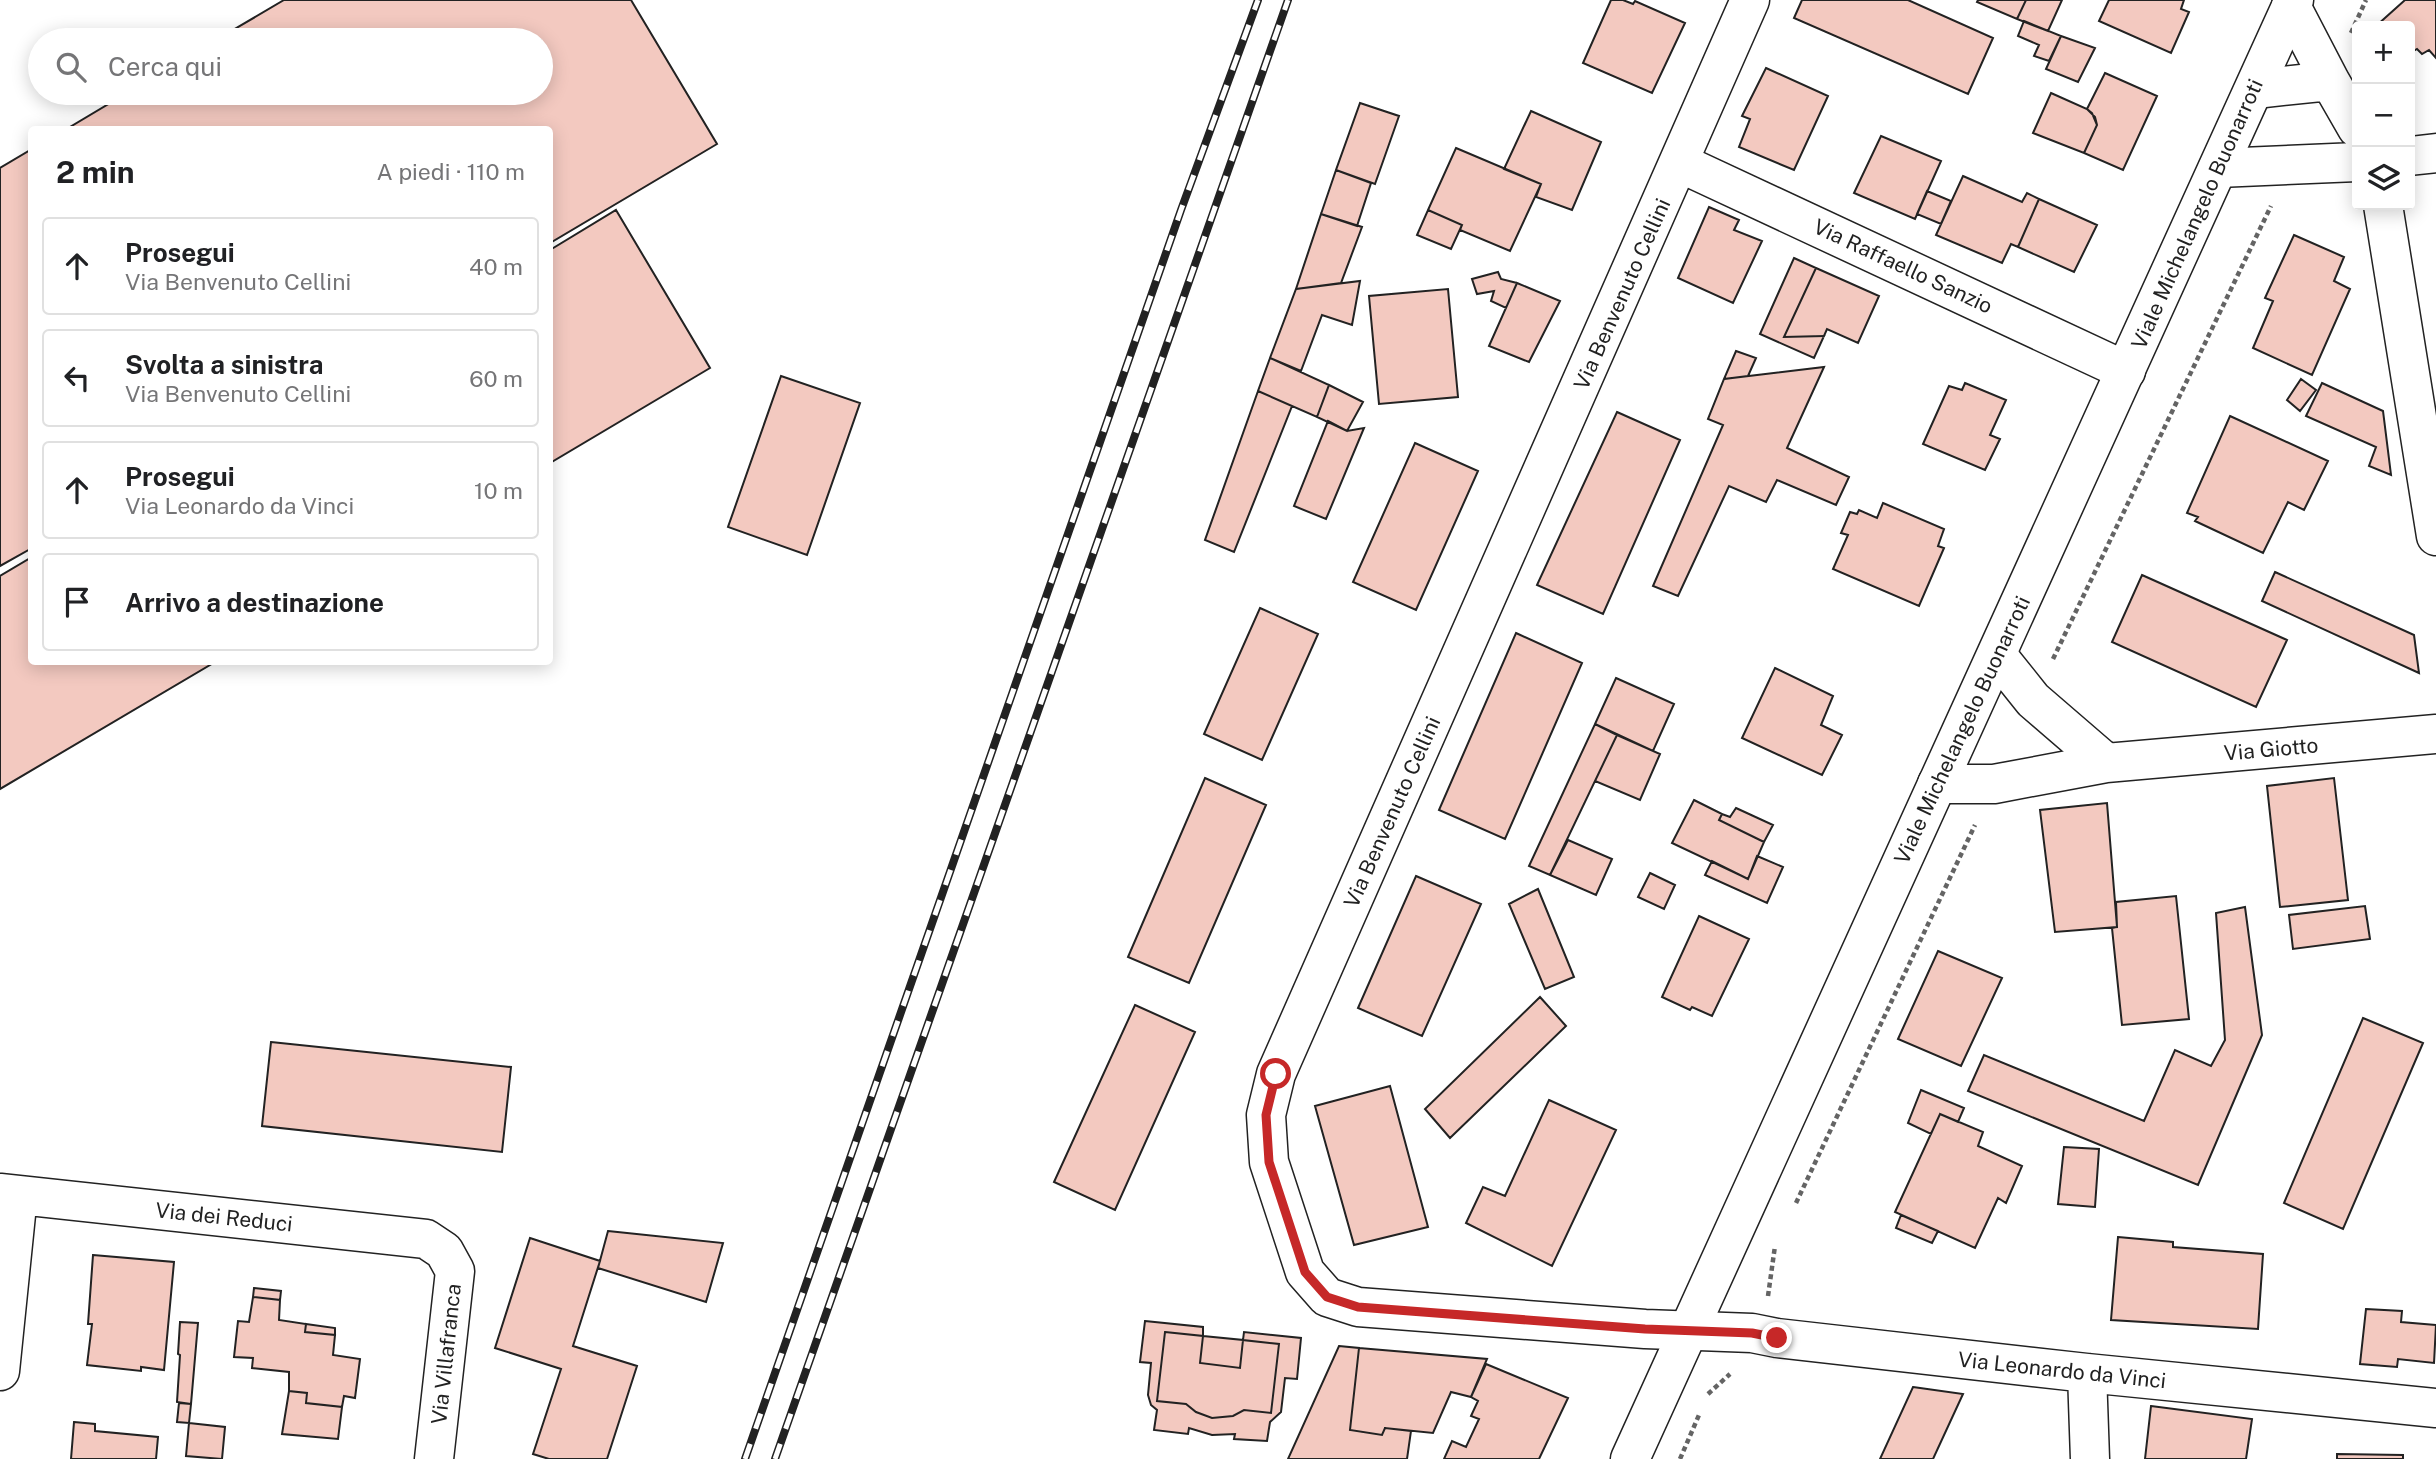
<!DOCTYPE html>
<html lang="it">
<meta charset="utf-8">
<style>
body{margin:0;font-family:"Public Sans",sans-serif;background:#f2f2f2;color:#202124}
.controls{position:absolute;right:21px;top:21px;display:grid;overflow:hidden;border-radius:7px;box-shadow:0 4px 18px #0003}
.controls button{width:63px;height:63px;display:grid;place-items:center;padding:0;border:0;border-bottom:2px solid #e0e0e0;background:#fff;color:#202124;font:35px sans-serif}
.stop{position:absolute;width:21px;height:21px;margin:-16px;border:5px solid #c62828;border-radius:50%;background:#fff}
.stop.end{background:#c62828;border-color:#fff;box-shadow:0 2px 7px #0008}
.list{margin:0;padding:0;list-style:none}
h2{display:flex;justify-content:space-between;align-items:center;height:91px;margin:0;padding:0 28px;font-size:30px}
h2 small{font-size:23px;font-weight:400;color:#757577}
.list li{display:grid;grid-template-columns:46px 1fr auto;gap:21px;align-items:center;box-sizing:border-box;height:98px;margin:0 14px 14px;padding:0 14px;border:2px solid #e0e0e0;border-radius:7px}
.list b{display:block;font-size:26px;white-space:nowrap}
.list p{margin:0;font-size:23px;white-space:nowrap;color:#757577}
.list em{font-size:23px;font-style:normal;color:#757577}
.icon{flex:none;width:38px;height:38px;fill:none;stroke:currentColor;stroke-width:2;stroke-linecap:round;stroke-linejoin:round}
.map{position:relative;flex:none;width:2436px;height:1459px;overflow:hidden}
.search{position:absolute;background:#fff;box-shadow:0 4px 18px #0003;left:28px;top:28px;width:525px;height:77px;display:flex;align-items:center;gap:18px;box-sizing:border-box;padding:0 24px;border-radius:38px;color:#757577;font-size:26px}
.panel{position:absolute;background:#fff;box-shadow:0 4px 18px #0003;left:28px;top:126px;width:525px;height:539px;border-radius:7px}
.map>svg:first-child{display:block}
</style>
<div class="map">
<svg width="2436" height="1459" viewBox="0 0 2436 1459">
<rect width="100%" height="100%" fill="#fff"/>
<path fill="#f3c9c0" stroke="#222" stroke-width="2" d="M284,0h347l86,144 -167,99v-113h-485l62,-37h414v-53h-325z
M1611,0h12l10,4 2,-3 50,22 -33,70 -69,-30z
M1802,0h106l85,38 -25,56 -174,-76z
M1978,0h48l-9,19 -40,-17z
M2026,0h36l-14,31 -31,-12z
M2109,0h75l-3,9 8,3 -18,41 -72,-32z
M2405,0h31v58l-7,-8 -7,4 -5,-5 -7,4v-27h-34z
M2024,21l37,15 -12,25 -15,-5 5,-11 -21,-9z
M2061,36l34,12 -17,34 -32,-13z
M1766,68l62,28 -34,74 -55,-23 11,-28 -8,-3z
M2105,73l52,23 -34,74 -39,-17 13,-28 -5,-12 -5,-4z
M2051,93l36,16 8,8 2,8 -13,28 -51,-20z
M1360,103l39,13 -24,68 -39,-14z
M1531,111l70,31 -29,68 -36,-13 5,-13 -37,-15z
M1881,136l60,25 -26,58 -61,-26z
M1456,148l85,36 -31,67 -50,-21 2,-5 -34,-15z
M32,149v399l-32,18v-398z
M1336,170l35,13 -14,43 -36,-12z
M1963,176l59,26 5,-9 12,6 -21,48 -7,-3 -9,19 -66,-28z
M1927,191l24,10 -10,23 -24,-10z
M2039,199l58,26 -23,47 -56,-25z
M1709,207l30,13 -5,10 28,11 -29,62 -55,-25z
M616,210l94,158 -160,95v-213z
M1428,210l34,15 -11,24 -34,-14z
M1321,214l41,13 -21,56 -45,6z
M2294,235l50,22 -10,24 16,8 -38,86 -59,-27 20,-47 -8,-3z
M1794,258l22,10 -32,69 40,-1 -10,22 -54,-24z
M1816,268l63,28 -21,47 -31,-14 -3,7 -40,1z
M1498,272l3,7 16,4 -11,25 -15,-7 3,-10 -17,3 -5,-15z
M1360,281l-8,44 -30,-10 -21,56 -31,-13 26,-69z
M1517,283l43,18 -31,61 -40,-16z
M1448,289l10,108 -79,7 -10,-108z
M1736,351l20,7 -8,18 -24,3z
M1270,358l59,27 -12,32 -59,-26z
M1824,367l-37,81 62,29 -13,28 -59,-25 -11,22 -37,-16 -51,110 -25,-10 70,-161 -15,-6 16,-40z
M781,376l79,27 -53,152 -79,-28z
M2301,379l15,11 -16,21 -13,-11z
M1965,383l41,17 -16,35 10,4 -15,31 -62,-26 26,-58 13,4z
M2322,383l61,28 8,64 -22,-9 7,-19 -70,-31z
M1329,385l34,17 -16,29 -30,-14z
M1258,391l34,15 -58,146 -29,-12z
M1617,412l63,28 -77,174 -66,-29z
M2230,416l98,45 -24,49 -16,-8 -25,51 -68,-32 3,-4 -11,-4z
M1328,421l19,10 17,-3 -38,91 -32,-13z
M1415,443l63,28 -62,139 -63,-28z
M1883,503l61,26 -6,17 6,2 -25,58 -86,-37 15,-34 -7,-2 9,-21 7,2 2,-4 18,8z
M32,557v105h183l-215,127v-213z
M2275,572l139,63 5,38 -157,-72z
M2142,575l145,65 -31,67 -144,-65z
M1260,608l58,26 -56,126 -58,-26z
M1516,633l66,30 -77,176 -66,-29z
M1775,668l58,28 -12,29 21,10 -20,40 -80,-37z
M1616,678l58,26 -21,47 -58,-27z
M1595,724l22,11 -67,140 -21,-9z
M1617,735l43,19 -20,46 -45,-19z
M1205,778l61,27 -77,178 -61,-26z
M2334,778l14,122 -68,7 -13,-121z
M1694,800l28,14 -3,6 45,22 -16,37 -76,-36z
M2107,803l10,124 -62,5 -15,-122z
M1736,808l37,17 -9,17 -45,-22 3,-6 8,3z
M1568,840l44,19 -16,36 -46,-20z
M1757,856l26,11 -16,36 -62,-28 7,-14 36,18z
M1650,873l25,12 -11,24 -26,-12z
M1416,876l65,28 -59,132 -64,-28z
M1538,889l36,88 -29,12 -36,-85z
M2176,896l13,123 -67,6 -10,-97 5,-1 -1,-25z
M2365,906l5,33 -77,10 -4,-34z
M2245,907l17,128 -64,150 -230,-94 16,-36 160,66 31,-71 36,16 14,-26 -9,-127z
M1699,916l50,23 -37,77 -20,-9 -2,3 -28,-13z
M1938,951l64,27 -41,88 -63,-27z
M1540,997l26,29 -116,112 -25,-29z
M1135,1005l60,27 -80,178 -61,-28z
M2363,1018l60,25 -80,186 -59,-26z
M271,1042l240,25 -9,85 -240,-26z
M1390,1086l38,141 -74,18 -39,-139z
M1921,1090l43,18 -6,14 -18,-8 -9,20 -23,-11z
M1549,1100l67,30 -64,136 -86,-43 17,-36 22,9z
M1940,1114l43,18 -5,14 44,20 -16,37 -8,-5 -23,50 -80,-36z
M2064,1147l35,2 -4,58 -37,-3z
M1901,1215l37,16 -6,12 -36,-15z
M608,1231l115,12 -17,59 -108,-34z
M2118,1237l55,5v5l90,7 -5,75 -147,-9z
M530,1238l70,23 -27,85 64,20 -30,93h-58l-16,-5 28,-85 -66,-21z
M93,1255l81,7 -10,108 -23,-3v4l-54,-6 5,-41h-4z
M254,1288l27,3 -1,9 -27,-3z
M253,1297l27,3 -1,20 27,4 -1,8 30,3 -2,20 27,4 -5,39 -11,-2 -2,11 -36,-4 1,-10 -18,-2v-19l-37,-4 1,-10 -19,-1 4,-36 11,1z
M2366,1309l36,2 -1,11 35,3 -2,38 -36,-4 -1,8 -37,-3z
M1145,1321l58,6v9l-38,-4 -8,69 29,3 10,8 16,6 21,-2 11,-6 27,3 8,-69 -36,-4 1,-8 57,6 -4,41 -12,-1 -4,34 -11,10 -3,19 -33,-2 1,-5 -23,1 -23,-7 -1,6 -34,-4 3,-20 -6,-5 -3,-10 3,-32 -11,-1z
M180,1322l18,1 -7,81 -14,-2 3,-47 -2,-1z
M306,1324l29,4v7l-30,-3z
M1165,1332l38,4 -3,27 40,5 3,-28 36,4 -8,69 -27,-3 -11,6 -21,2 -16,-6 -10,-8 -29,-3z
M1203,1336l40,4 -3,28 -40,-5z
M1339,1346l20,2 -9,82 32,5 3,-7 26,3 -4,28h-119z
M1359,1348l128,11 -16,38 -20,-5 -18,41 -48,-5 -3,7 -32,-5z
M1486,1364l82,34 -29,61h-95l8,-18 14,6 13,-28 -8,-3 7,-15 -7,-4z
M1913,1387l50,7 -30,65h-53z
M289,1391l18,2 -1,10 36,4 -4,32 -56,-5z
M179,1403l12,1 -2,19 -12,-1z
M2151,1406l101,13 -6,40h-101z
M74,1422l21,2v7l63,6 -2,22h-85z
M189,1423l36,4 -3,32 -36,-3z
M2337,1454l66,1v4h-66z"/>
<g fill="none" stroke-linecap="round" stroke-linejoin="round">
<g stroke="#222" stroke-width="41">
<path id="minor" d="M1750,0l-474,1074 -10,41 3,47 36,110 22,25 31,10 287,22 107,4 25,5 310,35 349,35
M2291,6l39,75 27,47
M2255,89l75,-8
M2410,156l26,-3
M1680,163l446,208
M2218,168l139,-6
M2383,205l53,331
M1997,655l36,45 73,63
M1937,784h57l112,-21 330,-29
M0,1193l426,46 18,12 11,20 -21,188
M0,1371l18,-176
M2087,1373l3,86"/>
</g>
<g stroke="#222" stroke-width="41">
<path id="major" d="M1630,1459l664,-1459"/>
</g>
<path stroke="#646464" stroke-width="4.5" stroke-dasharray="5 3.5" stroke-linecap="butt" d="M2351,33l15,-33
M2053,659l218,-453
M1796,1203l179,-378
M1768,1296l7,-50
M1708,1394l22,-20
M1680,1459l19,-44"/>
<use href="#minor" stroke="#fff" stroke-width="38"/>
<use href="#major" stroke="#fff" stroke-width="38"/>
<g stroke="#222" stroke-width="8">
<path id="rail" d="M745,1459l436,-1249 77,-210
M775,1459l513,-1459"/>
</g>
<use href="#rail" stroke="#fff" stroke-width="5" stroke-dasharray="16" stroke-linecap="butt"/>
</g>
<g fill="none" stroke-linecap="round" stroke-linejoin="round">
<path stroke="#c62828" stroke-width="9" d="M1276,1074l-10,41 3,47 36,110 22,25 31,10 287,22 107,4 25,5"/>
</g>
<g text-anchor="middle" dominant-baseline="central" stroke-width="5" stroke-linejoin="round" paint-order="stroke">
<g font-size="21" fill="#222" stroke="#fff">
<text transform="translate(2197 214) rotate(-66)">Viale Michelangelo Buonarroti</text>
<text transform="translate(1903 266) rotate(25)">Via Raffaello Sanzio</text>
<text transform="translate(1622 294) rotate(-66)">Via Benvenuto Cellini</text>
<text transform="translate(1962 730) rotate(-65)">Viale Michelangelo Buonarroti</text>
<text transform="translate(2271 749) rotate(-5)">Via Giotto</text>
<text transform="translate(1392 812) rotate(-66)">Via Benvenuto Cellini</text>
<text transform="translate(224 1217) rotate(6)">Via dei Reduci</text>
<text transform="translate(446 1354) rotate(-84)">Via Villafranca</text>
<text transform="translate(2062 1370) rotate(6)">Via Leonardo da Vinci</text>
</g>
</g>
</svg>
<div class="controls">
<button>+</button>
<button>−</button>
<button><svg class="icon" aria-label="layers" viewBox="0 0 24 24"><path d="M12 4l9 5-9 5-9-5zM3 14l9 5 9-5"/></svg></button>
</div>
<div class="stop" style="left:1276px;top:1074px"></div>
<div class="stop end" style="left:1777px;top:1338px"></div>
<div class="search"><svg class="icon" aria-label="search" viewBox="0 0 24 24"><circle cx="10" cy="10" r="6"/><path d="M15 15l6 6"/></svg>Cerca qui</div>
<section class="panel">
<h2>2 min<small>A piedi · 110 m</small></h2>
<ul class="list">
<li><svg class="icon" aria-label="ahead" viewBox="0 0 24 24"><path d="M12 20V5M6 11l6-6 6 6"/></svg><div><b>Prosegui</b><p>Via Benvenuto Cellini</p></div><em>40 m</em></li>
<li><svg class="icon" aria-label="left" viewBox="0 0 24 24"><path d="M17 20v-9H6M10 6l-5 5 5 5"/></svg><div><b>Svolta a sinistra</b><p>Via Benvenuto Cellini</p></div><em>60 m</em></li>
<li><svg class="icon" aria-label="ahead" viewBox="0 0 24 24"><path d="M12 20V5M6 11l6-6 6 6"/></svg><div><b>Prosegui</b><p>Via Leonardo da Vinci</p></div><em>10 m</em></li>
<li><svg class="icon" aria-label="arrive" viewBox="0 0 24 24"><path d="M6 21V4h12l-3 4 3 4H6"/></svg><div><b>Arrivo a destinazione</b></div></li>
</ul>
</section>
</div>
